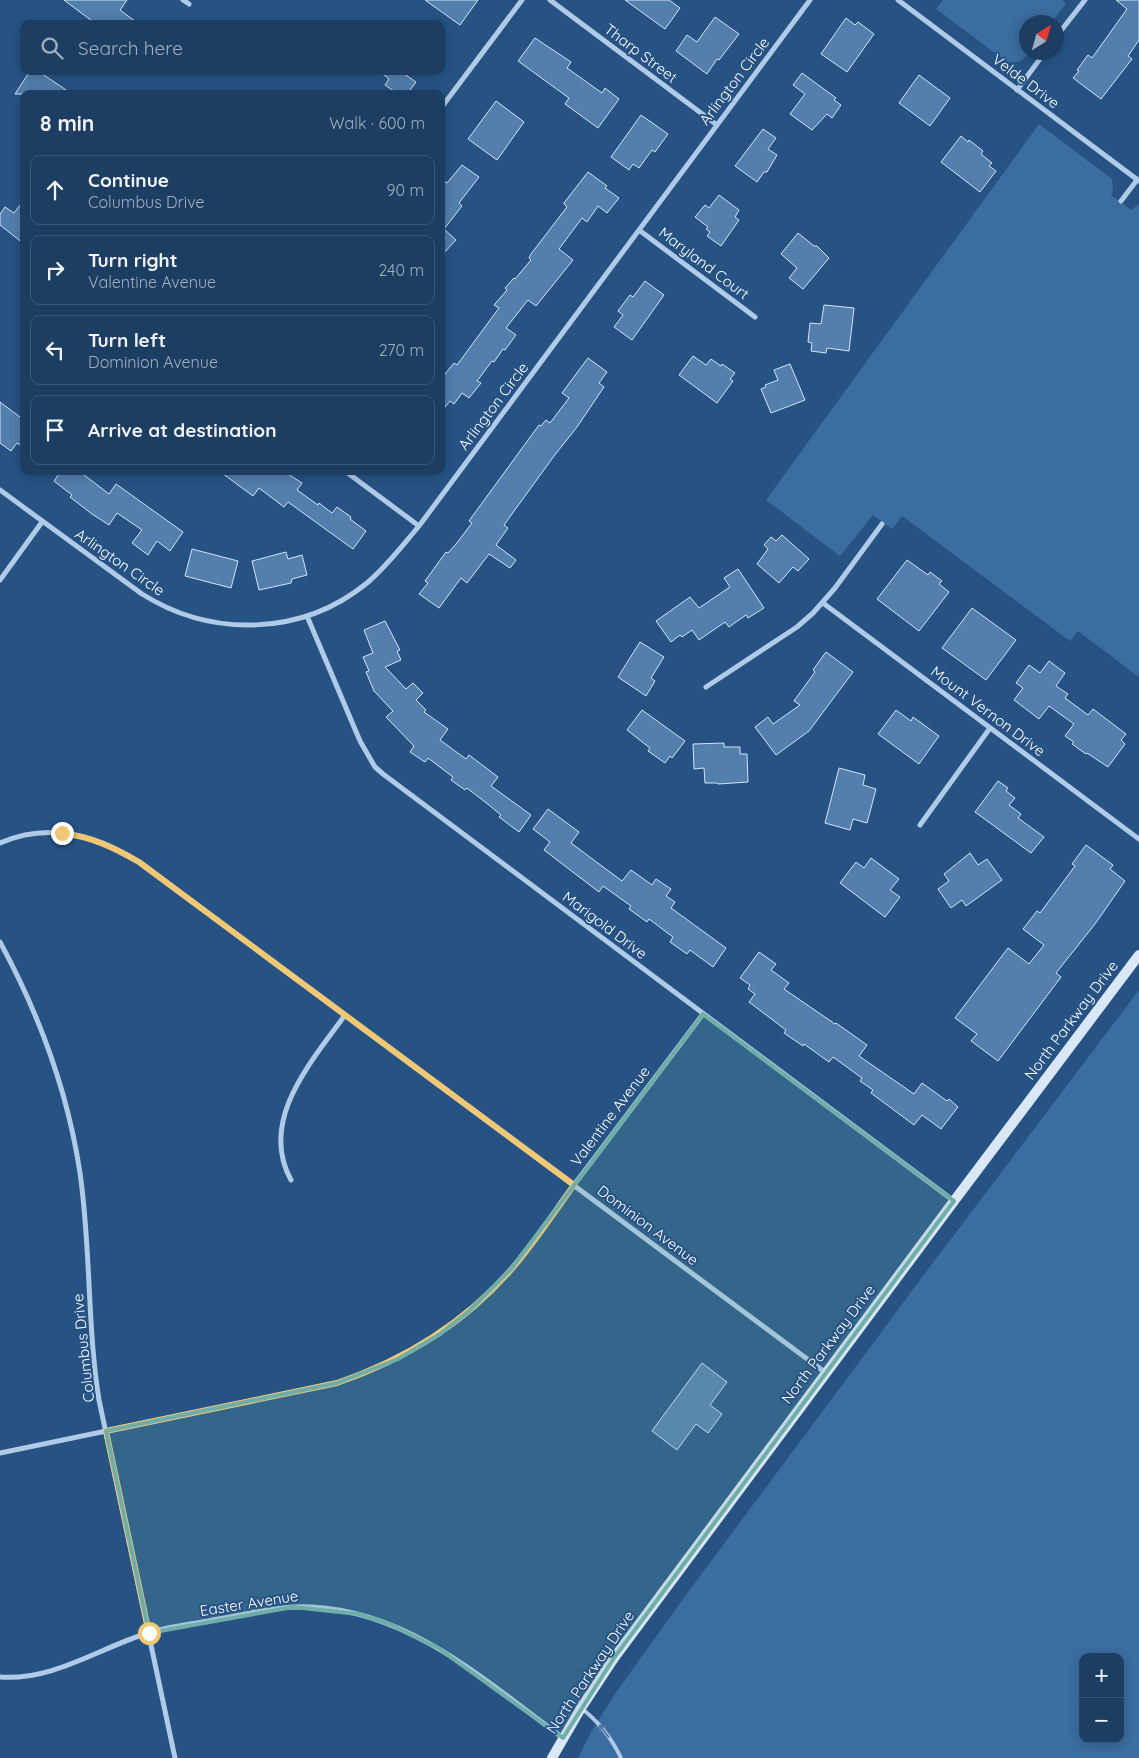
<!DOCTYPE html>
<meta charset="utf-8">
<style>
body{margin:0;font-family:Quicksand,sans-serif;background:#29496c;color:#f1f3f6}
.controls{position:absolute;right:15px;bottom:15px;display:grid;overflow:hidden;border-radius:10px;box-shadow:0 2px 12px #0003}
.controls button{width:45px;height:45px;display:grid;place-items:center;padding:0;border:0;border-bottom:1px solid #3a5778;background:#1c3e63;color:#f1f3f6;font:25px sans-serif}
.compass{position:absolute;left:1019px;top:15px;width:45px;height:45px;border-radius:50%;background:#1c3e63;box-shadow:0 2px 12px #0003;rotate:37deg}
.stop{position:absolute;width:15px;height:15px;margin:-11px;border:4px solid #f0c875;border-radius:50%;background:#fff}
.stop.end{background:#f0c875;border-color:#fff;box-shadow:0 1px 5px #0008}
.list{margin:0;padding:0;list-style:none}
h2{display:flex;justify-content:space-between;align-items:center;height:65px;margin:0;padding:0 20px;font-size:21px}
h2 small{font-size:16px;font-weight:400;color:#a0aebe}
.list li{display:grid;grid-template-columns:32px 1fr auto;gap:15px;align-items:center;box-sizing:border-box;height:70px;margin:0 10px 10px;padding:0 10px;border:1px solid #3a5778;border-radius:10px}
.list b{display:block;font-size:19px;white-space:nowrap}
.list p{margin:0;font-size:16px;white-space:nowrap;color:#a0aebe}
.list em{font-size:16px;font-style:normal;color:#a0aebe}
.icon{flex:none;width:28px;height:28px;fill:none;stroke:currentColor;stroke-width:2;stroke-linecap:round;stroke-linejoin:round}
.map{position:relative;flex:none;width:1139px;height:1758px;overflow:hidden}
.search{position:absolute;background:#1c3e63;box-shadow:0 2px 12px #0003;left:20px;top:20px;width:425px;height:55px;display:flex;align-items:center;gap:12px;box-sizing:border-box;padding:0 18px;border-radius:10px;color:#a0aebe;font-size:19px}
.panel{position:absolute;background:#1c3e63;box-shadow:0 2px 12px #0003;left:20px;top:90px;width:425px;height:385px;border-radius:10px}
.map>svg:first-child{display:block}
</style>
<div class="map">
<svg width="1139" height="1758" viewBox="0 0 1139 1758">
<rect width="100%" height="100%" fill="#265384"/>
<path fill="#3b6da0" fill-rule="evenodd" d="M943,0h119l4,3 -14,19h-26v30l3,1c-7,8 -11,11 -22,9l-71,-53z
M1039,124l73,55 1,11 -2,5 20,15 8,-6v473l-61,-46 -8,10 -168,-125 -10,13 -19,-14 -33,41 -74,-56z
M1139,990v768h-561l13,-26 26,-41 66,-92 240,-323zM1083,1657h37v82h-37z"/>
<path fill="#537fad" stroke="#d3e4f6" d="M64,0h63l-7,10 19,14h-43z
M425,0h53l-18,25z
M625,0h44l11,8 -15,21z
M1116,0h23v40l-11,16 4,3 -31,40 -28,-21 6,-7 -2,-1 11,-15 4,3 35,-49z
M715,17l24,17 -20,26 -2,-1 -10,15 -31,-23 11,-16 10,7z
M846,18l9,7 3,-3 16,12 -27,38 -26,-18z
M535,38l36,24 -4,6 35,25 3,-5 14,11 -21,29 -33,-24 4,-6 -51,-37z
M30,71h8l34,23h-57z
M379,71h21l16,11 -9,12h-9l-13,-9 4,-6z
M802,73l34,25 -2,2 7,5 -9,13 -5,-4 -15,16 -22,-16 15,-20 -12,-9z
M919,75l31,23 -20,28 -31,-23z
M496,101l28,21 -27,38 -29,-21z
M641,115l27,19 -13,18 -3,-2 -13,18 -6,-4 -4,6 -18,-13z
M763,129l13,9 -8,11 9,6 -10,17h-3l-7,10 -22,-16z
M961,136l7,6 1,-2 14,11 -2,3 11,9 -3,3 7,5 -16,21 -39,-30z
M462,165l17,12 -20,26 3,3 -18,23 12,11 -15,16v-77l6,4z
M588,172l19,14 -2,2 14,10 -12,15 -9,-7 -11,16 -5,-4 -23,31 14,11 -37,46 -8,-6 -22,28 10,7 -11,15 -2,-1 -9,13 -2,-1 -15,20 4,2 -12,15 -7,-5 -8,11 -4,-3 -9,11v-33l13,-16 3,2 42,-57 -5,-3 13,-15 -2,-2 9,-10 1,1 16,-19 -2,-2 2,-4 36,-47 -3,-3v-1z
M719,195l20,15 -4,7 4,3 -18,26 -14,-10 3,-4 -4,-3 2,-2 -13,-10 10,-12 4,3z
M24,200v44l-24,-19v-11l5,-7 9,6z
M798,233l16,13h3l12,12 -26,31 -14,-11 8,-10 -16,-14z
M645,281l19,14 -32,45 -18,-13 9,-12 -5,-4 12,-16 3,2z
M824,305l30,3 -5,43 -22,-3 -1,5 -15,-2 1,-8 -4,-1 2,-19 11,1z
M693,356l13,9 5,-6 10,7 1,-2 13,9 -5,6 3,2 -16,22 -38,-28z
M588,358l19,14 -8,11 5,4 -27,40 -23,29 -50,69 4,3 -12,17 20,15 -6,8 -21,-14 -22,29 -6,-5 -22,30 -20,-14 9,-11 -3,-2 21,-29 2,1 8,-9 16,-21 -3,-2 70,-96 2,1 5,-6 4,3 19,-25 -7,-5z
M790,364l15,36 -34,13 -10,-24 5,-2 -1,-2 13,-5 -4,-10z
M0,402l24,18v27l-7,-4 -6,8 -11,-8z
M61,471h18l30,23 7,-10 67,48 -13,19 -13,-10 -9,14 -16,-12 10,-13 -25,-17 -8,12 -17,-11 -22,-17 2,-2 -18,-14z
M219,471h64l19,12 -5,7 21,15 1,-2 13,10 5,-6 14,10 -1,2 16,12 -13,18 -65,-47 -4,5 -25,-19 -6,8z
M782,535l27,24 -11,12 -5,-4 -14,16 -22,-19 11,-15 -4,-4 7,-8 5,4z
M192,549l46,12 -7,27 -46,-12z
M286,552l2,7 14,-4 5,20 -15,4 -1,4 -32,7 -7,-29z
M907,560l21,15 2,-3 12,9 -3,3 10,8 -30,39 -42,-32z
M738,569l26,39 -16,10 -2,-3 -17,12 -4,-5 -26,18 -7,-10 -10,7 -2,-2 -9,7 -15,-21 34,-24 9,11 31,-21 -6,-9z
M972,608l44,32 -30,40 -44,-32z
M385,621l15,29 -3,1 4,9 -16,7 21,22 7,-6 10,10 -7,7 10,10 -2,2 24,17 -8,11 26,19 3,-4 29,22 -7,9 40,29 -12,17 -20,-15 2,-2 -12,-10 -22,-17 -2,2 -14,-10 2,-3 -25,-19 -3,4 -15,-10 4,-6 -28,-29 7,-6 -19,-20 -8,-19 3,-1 -6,-14 10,-4 -9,-23z
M640,642l24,15 -13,21 4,3 -9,15 -28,-19z
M826,652l27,20 -44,59 -33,24 -21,-28 13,-10 5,7 27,-19 -6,-4 21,-29 -2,-2z
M1049,661l16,12 -9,13 12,8 -3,4 23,17 5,-6 33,25 -5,6 4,4 -17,23 -21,-14 -1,1 -14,-10 2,-2 -9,-6 9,-12 -25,-18 -10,13 -25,-19 9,-12 -7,-5 13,-18 11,8z
M642,710l43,31 -13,17 -2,-2 -5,7 -17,-12 2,-3 -23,-18z
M896,710l15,11 2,-4 26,19 -20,28 -41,-30z
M724,743v4h16v7h7l1,28 -30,2 -1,-1h-12l-1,-15 -10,1 -1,-25z
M839,768l26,7 -2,10 13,4 -9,34 -14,-4 -3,11 -25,-7z
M998,781l10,7 -2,3 9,7 -6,7 12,9 -3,4 26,19 -13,16 -56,-41z
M548,809l31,23 -8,11 51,38 9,-11 21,15 4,-6 15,10 -5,7 9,6 -4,6 55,40 -13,19 -23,-17 -3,4 -17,-12 3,-5 -24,-18 -2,3 -18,-13 2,-3 -28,-20 -4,6 -55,-42 6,-8 -17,-13z
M1086,845l27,20 -3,4 15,12 -30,43 -39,49 5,4 -63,84 -27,-20 6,-7 -22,-16 53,-70 21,16 15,-19 -21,-16 14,-18 3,2 35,-47 -3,-2z
M970,853l8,12 9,-6 15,21 -36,26 -4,-6 -11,8 -13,-19 11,-8 -5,-7z
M871,858l28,21 -9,11 10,7 -15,20 -45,-34 16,-21 8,6z
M759,952l17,12 -5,6 18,13 -5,6 51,35 1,-1 31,22 -8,11 55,38 8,-11 25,18 2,-2 9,8 -17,22 -19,-14 -8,10 -43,-32 2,-3 -13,-9 2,-3 -29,-21 -4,5 -25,-18 -1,2 -19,-13 2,-3 -37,-28 6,-8 -7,-5 2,-4 -10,-7z
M702,1363l25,19 -17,23 12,9 -14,19 -12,-9 -19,26 -25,-19z"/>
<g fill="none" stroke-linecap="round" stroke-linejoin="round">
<path stroke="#b0cbe7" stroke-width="4" d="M581,1708c17,13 31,31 40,50"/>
<path stroke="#b0cbe7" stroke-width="5" d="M183,0l6,4
M550,0l167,125
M898,0l241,181
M1056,37l29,-37
M1017,90l28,-38
M441,108l81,-108
M1121,201l16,-21
M639,230l116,87
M345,471l74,55
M0,490l142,104c70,44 160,42 225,-11 20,-17 35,-37 52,-57l391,-526
M0,580l42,-58
M823,603l316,236
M307,616l53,125 15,26 8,7 571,427
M706,687l91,-60 16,-14 22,-25 47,-64
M920,825l70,-97
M0,843c50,-22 95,-7 139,19l687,511
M0,942c39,72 68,151 80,231 11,75 7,152 19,227l76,358
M291,1180c-33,-60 21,-119 54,-165
M0,1453l337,-70c67,-23 129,-59 175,-115 24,-29 45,-61 68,-91 41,-54 82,-109 123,-163
M0,1677c53,4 99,-29 148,-44 22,-7 47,-9 70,-14 30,-5 63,-14 94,-12 99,5 175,75 251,131"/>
<path stroke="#dae7f7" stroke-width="10" d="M552,1758l29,-50 33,-50 340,-457 185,-246"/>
</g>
<defs><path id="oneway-shaft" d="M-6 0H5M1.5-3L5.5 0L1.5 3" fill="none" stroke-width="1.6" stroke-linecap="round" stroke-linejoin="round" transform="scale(1.25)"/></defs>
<use stroke="#4f77a2" href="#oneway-shaft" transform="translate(604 1731) rotate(-127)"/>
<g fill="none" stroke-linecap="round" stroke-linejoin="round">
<path stroke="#f0c875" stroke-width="6" d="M62,833c30,4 51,14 77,29l435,323c-21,29 -40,59 -64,86 -47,53 -106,89 -173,112l-231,48 43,202"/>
</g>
<path fill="#6fada8" fill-opacity="0.2" stroke="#6fada8" stroke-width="4" stroke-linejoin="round" d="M703,1014l251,187 -340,457 -51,80 -125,-90 -49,-24 -31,-10 -65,-7 -144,26 -43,-202 231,-48 61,-24 42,-25 29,-23 42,-42z"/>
<g text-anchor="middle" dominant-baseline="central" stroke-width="4" stroke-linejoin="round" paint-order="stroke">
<g font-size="15" fill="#fff" stroke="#265384">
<text transform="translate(641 53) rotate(37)">Tharp Street</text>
<text transform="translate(734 81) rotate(-53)">Arlington Circle</text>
<text transform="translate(1026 81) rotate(37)">Velde Drive</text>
<text transform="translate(704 263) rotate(37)">Maryland Court</text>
<text transform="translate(493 406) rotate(-53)">Arlington Circle</text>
<text transform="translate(120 562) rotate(35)">Arlington Circle</text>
<text transform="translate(988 711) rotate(37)">Mount Vernon Drive</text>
<text transform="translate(605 925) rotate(37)">Marigold Drive</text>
<text transform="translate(1071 1020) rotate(-53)">North Parkway Drive</text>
<text transform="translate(610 1116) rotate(-53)">Valentine Avenue</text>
<text transform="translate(648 1225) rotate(37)">Dominion Avenue</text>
<text transform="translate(828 1344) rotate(-53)">North Parkway Drive</text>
<text transform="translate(83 1348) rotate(-96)">Columbus Drive</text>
<text transform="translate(249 1603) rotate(-9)">Easter Avenue</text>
<text transform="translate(590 1672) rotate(-56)">North Parkway Drive</text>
</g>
</g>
</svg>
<div class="controls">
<button>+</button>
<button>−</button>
</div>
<svg class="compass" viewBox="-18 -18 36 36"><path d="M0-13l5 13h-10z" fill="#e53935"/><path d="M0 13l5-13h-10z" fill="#a0aebe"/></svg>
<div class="stop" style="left:149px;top:1633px"></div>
<div class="stop end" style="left:62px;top:833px"></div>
<div class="search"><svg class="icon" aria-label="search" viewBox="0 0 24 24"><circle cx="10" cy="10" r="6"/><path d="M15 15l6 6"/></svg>Search here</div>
<section class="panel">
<h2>8 min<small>Walk · 600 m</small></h2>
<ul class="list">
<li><svg class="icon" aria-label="ahead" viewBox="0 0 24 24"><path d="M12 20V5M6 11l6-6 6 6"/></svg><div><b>Continue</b><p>Columbus Drive</p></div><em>90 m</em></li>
<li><svg class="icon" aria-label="right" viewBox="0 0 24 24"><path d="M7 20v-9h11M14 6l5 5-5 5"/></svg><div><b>Turn right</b><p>Valentine Avenue</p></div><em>240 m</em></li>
<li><svg class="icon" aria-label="left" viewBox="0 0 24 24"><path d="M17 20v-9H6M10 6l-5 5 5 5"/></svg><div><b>Turn left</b><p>Dominion Avenue</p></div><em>270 m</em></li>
<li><svg class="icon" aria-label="arrive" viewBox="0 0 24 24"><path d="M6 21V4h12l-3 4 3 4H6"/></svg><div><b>Arrive at destination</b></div></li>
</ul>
</section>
</div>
